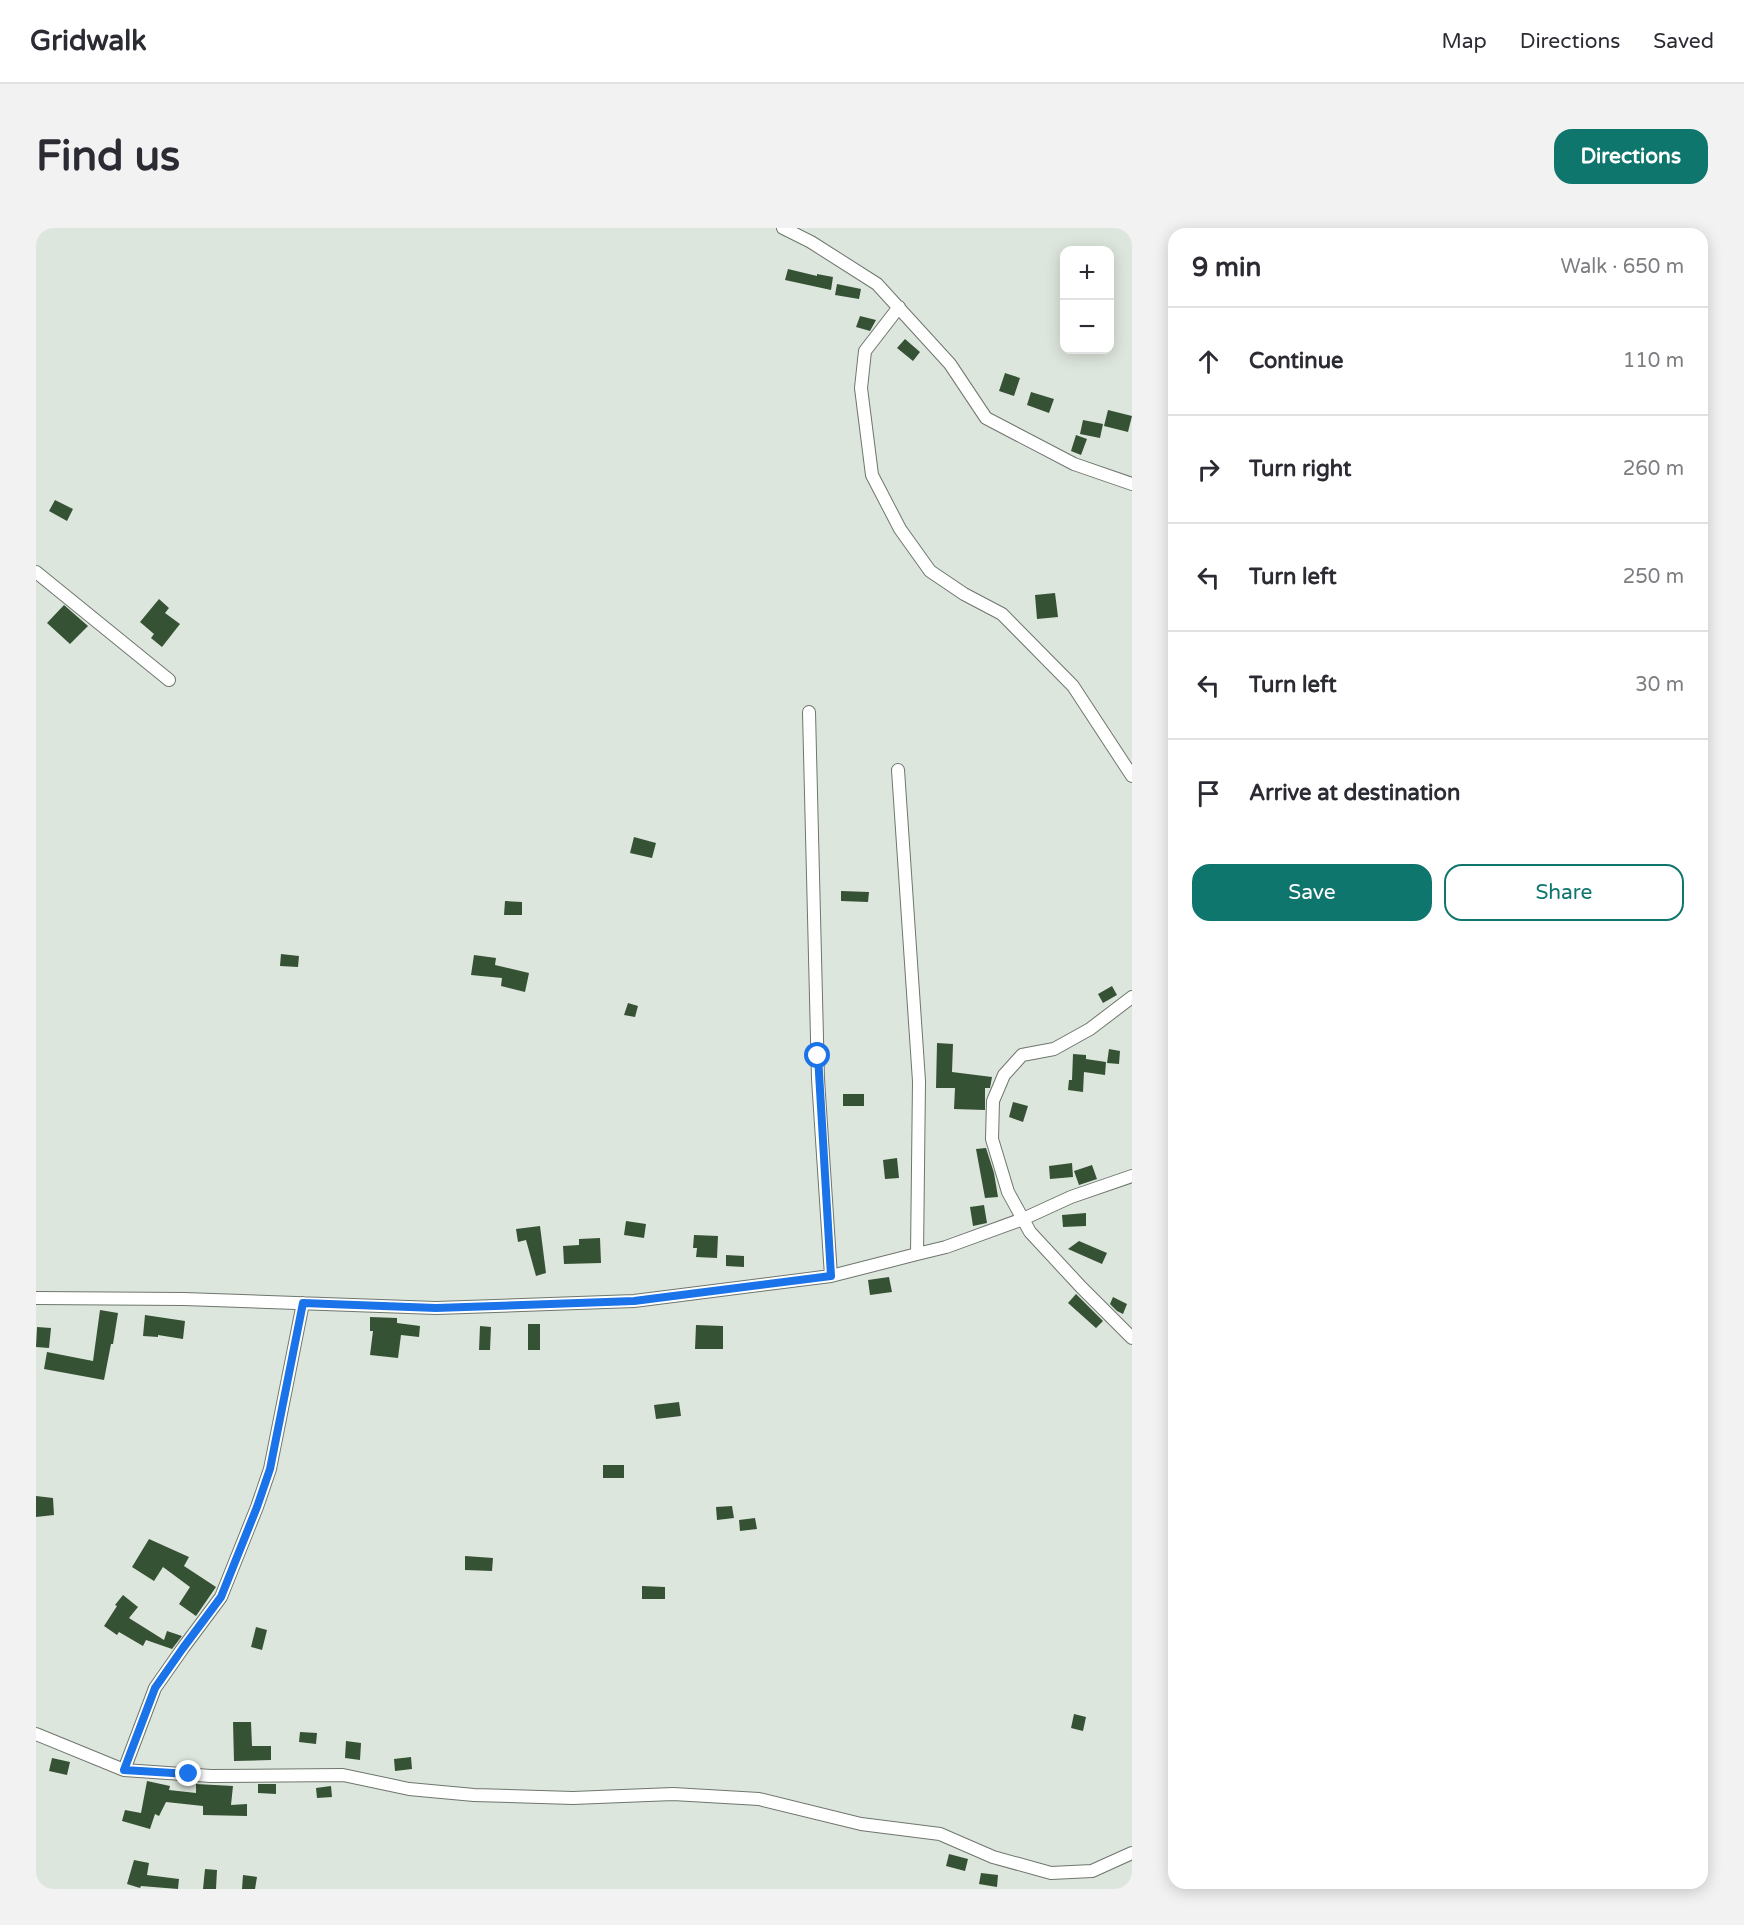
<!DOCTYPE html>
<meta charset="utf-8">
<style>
body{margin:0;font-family:"Varela Round",sans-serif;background:#f2f2f3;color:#2b2b33}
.controls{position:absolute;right:18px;top:18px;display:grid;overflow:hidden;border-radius:12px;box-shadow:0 3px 15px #0003}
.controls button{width:54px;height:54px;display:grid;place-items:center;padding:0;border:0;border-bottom:2px solid #e1e1e2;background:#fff;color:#2b2b33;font:30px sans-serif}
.stop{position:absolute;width:18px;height:18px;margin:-14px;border:4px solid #1a73e8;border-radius:50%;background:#fff}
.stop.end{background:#1a73e8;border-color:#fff;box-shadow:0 2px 6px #0008}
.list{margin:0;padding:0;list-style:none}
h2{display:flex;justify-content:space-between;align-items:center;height:78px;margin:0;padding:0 24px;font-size:26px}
h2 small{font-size:20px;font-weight:400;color:#7c7c81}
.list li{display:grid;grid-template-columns:39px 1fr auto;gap:18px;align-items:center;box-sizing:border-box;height:108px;padding:0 24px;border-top:2px solid #e1e1e2}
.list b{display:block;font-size:22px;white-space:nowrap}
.list em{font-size:20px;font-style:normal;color:#7c7c81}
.actions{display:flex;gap:12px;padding:18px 24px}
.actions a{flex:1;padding:14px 0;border:2px solid #0f766e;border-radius:18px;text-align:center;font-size:21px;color:#0f766e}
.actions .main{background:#0f766e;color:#fff}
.icon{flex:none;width:33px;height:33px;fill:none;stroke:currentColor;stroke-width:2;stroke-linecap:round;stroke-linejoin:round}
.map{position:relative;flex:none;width:1096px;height:1661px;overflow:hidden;border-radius:18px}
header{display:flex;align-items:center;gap:36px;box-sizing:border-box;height:84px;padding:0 30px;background:#fff;border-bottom:2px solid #e1e1e2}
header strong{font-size:28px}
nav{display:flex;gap:33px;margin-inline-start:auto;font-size:21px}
.intro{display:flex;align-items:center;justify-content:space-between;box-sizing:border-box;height:144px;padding:0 36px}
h1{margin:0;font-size:42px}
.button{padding:15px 27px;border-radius:18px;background:#0f766e;color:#fff;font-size:21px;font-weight:700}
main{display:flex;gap:36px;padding:0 36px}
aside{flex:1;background:#fff;border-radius:18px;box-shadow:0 3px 15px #0003}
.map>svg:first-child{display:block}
</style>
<header>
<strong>Gridwalk</strong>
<nav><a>Map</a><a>Directions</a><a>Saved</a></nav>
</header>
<div class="intro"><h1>Find us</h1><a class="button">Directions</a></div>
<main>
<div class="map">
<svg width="1096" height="1661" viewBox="0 0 1096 1661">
<rect width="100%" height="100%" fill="#dde6dc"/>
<path fill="#365234" d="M752,41l29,7v-2l16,3 -2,13 -46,-10z
M801,56l24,5 -2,10 -24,-4z
M824,88l16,4 -6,11 -14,-4z
M869,111l15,13 -7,9 -16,-13z
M969,145l15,5 -6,18 -15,-5z
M995,164l23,7 -5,14 -22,-8z
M1072,182l24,6 -4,16 -24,-6z
M1047,192l20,4 -3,14 -20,-4z
M1040,207l11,4 -6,16 -10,-4z
M19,272l18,9 -6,12 -18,-10z
M1019,365l3,24 -21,2 -2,-24z
M123,371l10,9 -4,5 15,11 -18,23 -11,-9 3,-4 -14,-12z
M28,377l24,21 -18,18 -23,-21z
M598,609l22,6 -4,15 -22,-5z
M805,663l28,1 -1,10 -27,-1z
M469,673l17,1v13h-18z
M245,726l18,2 -1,11 -18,-1z
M438,727l22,3 -1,7 34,8 -4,19 -24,-6 1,-8 -31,-3z
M1076,758l5,9 -14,8 -5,-9z
M592,775l10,3 -3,11 -11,-2z
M901,815l16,1 -1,28 40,5 -2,11h-5v22l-31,-1 1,-21h-19z
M1073,821l11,2 -1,13 -12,-1z
M1037,826l13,1v4l20,3 -1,13 -21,-3 -1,20 -15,-2 1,-10h3z
M807,866h21v12h-21z
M977,874l15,4 -5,16 -14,-5z
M950,920l8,25 4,24 -13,1 -9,-49z
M861,930l2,20 -14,1 -2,-19z
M1036,935l1,14 -23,2 -1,-13z
M1056,937l5,14 -18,6 -5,-14z
M948,977l3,18 -14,3 -3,-19z
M1050,985v13l-23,1 -1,-12z
M590,993l20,3 -2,14 -20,-3z
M504,998l6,47 -10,3 -10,-36 -8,2 -2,-13z
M658,1007l24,1 -1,22 -21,-1 1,-9h-4z
M564,1010l1,25 -37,1 -1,-18 16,-1v-6z
M1043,1013l28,12 -5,11 -34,-15z
M690,1027l18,1v11l-18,-1z
M853,1049l3,15 -22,3 -2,-15z
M1040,1066l27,27 -7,7 -28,-25z
M1077,1069l14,7 -4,10 -6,-3 -7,-7z
M64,1082l18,3 -5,31h-2l-7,36 -60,-11 3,-17 46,9z
M109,1087l40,6 -2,18 -25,-4v2l-15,-1z
M334,1089l27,1v5l23,3 -1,11 -18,-2 -3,23 -28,-3 3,-24h-3z
M492,1096h12v26h-12z
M660,1097l27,1v23h-28z
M444,1098l11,1 -1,23h-11z
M1,1099l14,1 -2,20 -13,-1z
M643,1174l2,14 -25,3 -2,-14z
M567,1237h21v13h-21z
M0,1268l17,2 1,17 -18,2z
M696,1278l2,12 -17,2 -1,-13z
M719,1290l2,11 -17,2 -1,-11z
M113,1311l40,18 -5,9 32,21 -20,29 -17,-12 11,-17 -27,-20 -9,14 -22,-14z
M429,1328l28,2 -1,13 -27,-1z
M606,1358l23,1v12h-23z
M87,1367l15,12 -9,11 35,22 3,-9 15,5 -10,13 -26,-9 -3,6 -24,-14 -2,3 -13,-9 13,-20 -2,-1z
M220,1399l11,3 -5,20 -11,-3z
M1038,1486l12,3 -3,14 -12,-3z
M197,1494h18l1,24h19v14l-37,1z
M264,1504l17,1 -1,11 -17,-2z
M310,1513l15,2 -1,17 -15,-2z
M375,1529l1,12 -17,2 -1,-12z
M16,1530l18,4 -3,13 -18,-4z
M111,1553l23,5 -1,4 27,3v-9l37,2 -2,19 16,-1v12l-44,-1v-9l-37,-4 -7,14 -4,-2 -5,15 -28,-8 3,-11 16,3z
M222,1556h18v10l-18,-1z
M295,1558l1,11 -15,1 -1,-10z
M913,1626l19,5 -3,12 -19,-5z
M98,1632l15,3 -2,12 32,4 -1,10 -37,-3 -1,2 -13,-4z
M169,1641l12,1 -1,19h-13z
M945,1645l17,2 -1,12 -18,-3z
M207,1647l14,2 -2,12h-13z"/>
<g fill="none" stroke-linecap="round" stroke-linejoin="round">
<g stroke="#6e766d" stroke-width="14">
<path id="minor" d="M747,0l28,14 66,42 73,80 36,54 88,46 58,20
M863,79l-34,44 -4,37 11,87 28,54 30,42 34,23 38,20 71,72 59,90
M0,344l133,108
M773,484l9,367 13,197
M862,542l21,311 -2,173
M1096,769l-42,32 -36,20 -32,6 -18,20 -11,26 -1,38 16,53 22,40 51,55 51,51
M0,1070l148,1 252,9 198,-7 197,-25 86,-22 29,-7 77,-28 48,-22 61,-21
M0,1506l88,36 87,6 132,-1 66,14 65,6 99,3 100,-4 86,5 102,25 79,10 53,23 58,16 41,-2 40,-18
M88,1542l31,-82 28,-40 38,-51 36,-90 13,-38 33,-166"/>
</g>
<use href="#minor" stroke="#fff" stroke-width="12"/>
</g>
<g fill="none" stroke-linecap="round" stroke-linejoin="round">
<path stroke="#1a73e8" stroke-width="8" d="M153,1546l-65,-4 31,-82 28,-40 38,-51 36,-90 13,-38 33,-166 133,5 198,-7 197,-25 -13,-220"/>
</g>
</svg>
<div class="controls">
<button>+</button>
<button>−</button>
</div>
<div class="stop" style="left:782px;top:828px"></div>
<div class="stop end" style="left:153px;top:1546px"></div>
</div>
<aside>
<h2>9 min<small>Walk · 650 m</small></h2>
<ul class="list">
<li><svg class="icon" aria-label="ahead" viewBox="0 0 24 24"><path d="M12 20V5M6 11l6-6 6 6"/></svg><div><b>Continue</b></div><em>110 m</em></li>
<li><svg class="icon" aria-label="right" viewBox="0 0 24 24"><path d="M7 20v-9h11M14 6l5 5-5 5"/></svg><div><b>Turn right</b></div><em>260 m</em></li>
<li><svg class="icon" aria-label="left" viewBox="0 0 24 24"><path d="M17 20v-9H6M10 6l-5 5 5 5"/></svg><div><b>Turn left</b></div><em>250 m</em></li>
<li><svg class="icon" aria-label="left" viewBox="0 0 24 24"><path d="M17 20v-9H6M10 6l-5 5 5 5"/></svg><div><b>Turn left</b></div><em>30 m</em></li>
<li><svg class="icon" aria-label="arrive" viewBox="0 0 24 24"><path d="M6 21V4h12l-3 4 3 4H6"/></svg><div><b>Arrive at destination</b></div></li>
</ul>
<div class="actions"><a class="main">Save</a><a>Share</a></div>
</aside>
</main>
